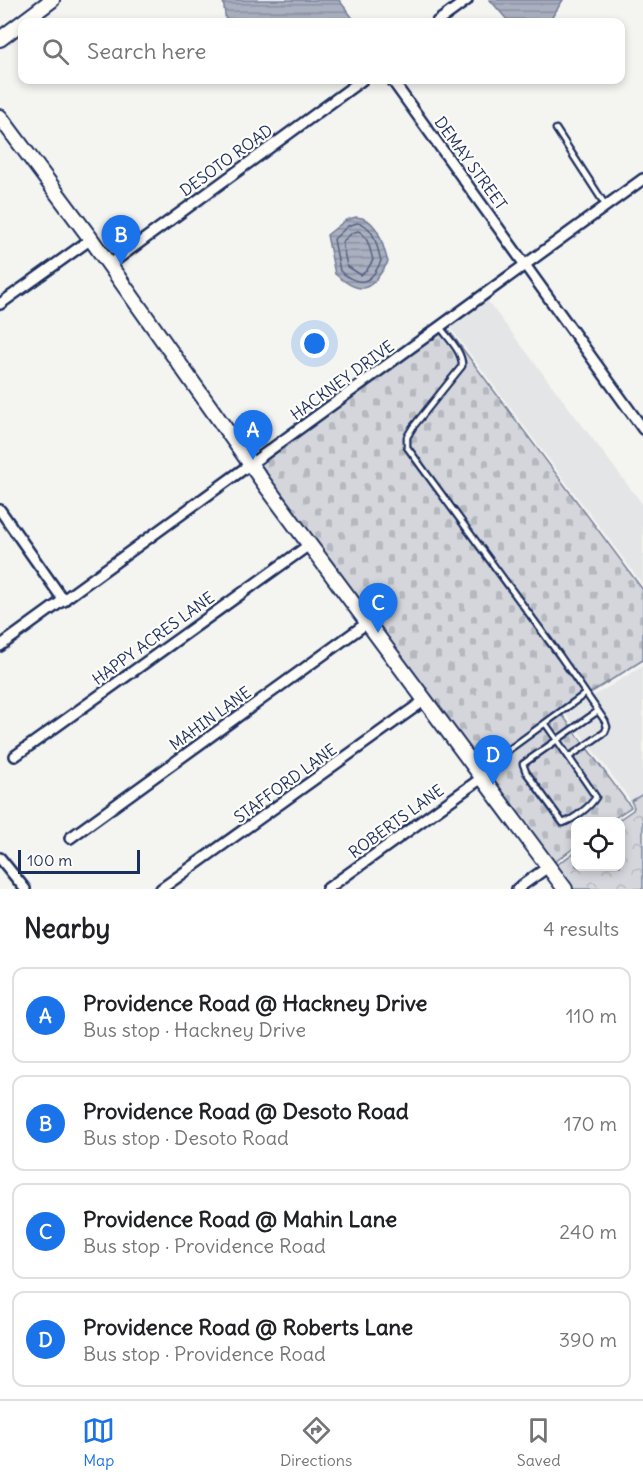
<!DOCTYPE html>
<meta charset="utf-8">
<style>
body{margin:0;font-family:Delius,sans-serif;background:#f6f6f6;color:#202124}
.controls{position:absolute;right:18px;bottom:18px;display:grid;overflow:hidden;border-radius:12px;box-shadow:0 3px 9px #0003}
.controls button{width:54px;height:54px;display:grid;place-items:center;padding:0;border:0;border-bottom:2px solid #e0e0e0;background:#fff;color:#202124;font:30px sans-serif}
.scale{position:absolute;left:18px;bottom:15px;width:122px;box-sizing:border-box;padding-left:6px;border:3px solid #1b2f5e;border-top:0;font-size:16px;line-height:21px;white-space:nowrap;color:#1b2f5e;-webkit-text-stroke:4px #fdfcf7;paint-order:stroke}
.you{position:absolute;left:315px;top:344px;width:21px;height:21px;margin:-15px;border:4px solid #fff;border-radius:50%;background:#1a73e8;box-shadow:0 0 0 9px #1a73e833}
.badge{display:grid;place-items:center;width:39px;height:39px;border-radius:50%;background:#1a73e8;color:#fff;font-size:20px;font-weight:700}
.pin{position:absolute;translate:-50% -50px;filter:drop-shadow(0 2px 3px #0008)}
.pin::after{content:'';position:absolute;top:32px;width:21px;height:18px;background:inherit;clip-path:polygon(0 0,100% 0,50% 100%)}
.list{margin:0;padding:0;list-style:none}
h2{display:flex;justify-content:space-between;align-items:center;height:78px;margin:0;padding:0 24px;font-size:26px}
h2 small{font-size:20px;font-weight:400;color:#757577}
.list li{display:grid;grid-template-columns:39px 1fr auto;gap:18px;align-items:center;box-sizing:border-box;height:96px;margin:0 12px 12px;padding:0 12px;border:2px solid #e0e0e0;border-radius:12px}
.list b{display:block;font-size:22px;white-space:nowrap}
.list p{margin:0;font-size:20px;white-space:nowrap;color:#757577}
.list em{font-size:20px;font-style:normal;color:#757577}
.icon{flex:none;width:33px;height:33px;fill:none;stroke:currentColor;stroke-width:2;stroke-linecap:round;stroke-linejoin:round}
.map{position:relative;flex:none;width:643px;height:889px;overflow:hidden}
.search{position:absolute;background:#fff;box-shadow:0 3px 9px #0003;left:18px;right:18px;top:18px;height:66px;display:flex;align-items:center;gap:15px;box-sizing:border-box;padding:0 21px;border-radius:12px;color:#757577;font-size:22px}
.sheet{height:510px;background:#fff}
nav{display:flex;justify-content:space-around;align-items:center;box-sizing:border-box;height:84px;border-top:2px solid #e0e0e0;background:#fff;font-size:16px;color:#757577}
nav a{display:grid;justify-items:center;gap:3px}
nav .on{color:#1a73e8}
.map>svg:first-child{display:block}
</style>
<div class="map">
<svg width="643" height="889" viewBox="0 0 643 889">
<defs>
<pattern id="forest-crowns" width="20" height="18" patternUnits="userSpaceOnUse" patternTransform="scale(1.5)"><rect width="20" height="18" fill="#d4d6db"/><path d="M2 6a3 3 0 1 1 6 0M12 15a3 3 0 1 1 6 0" fill="none" stroke="#b5b8be"/></pattern>
<pattern id="cemetery-stones" width="16" height="16" patternUnits="userSpaceOnUse" patternTransform="scale(1.5)"><rect width="16" height="16" fill="#d4d6db"/><path d="M2 7V4a2 2 0 0 1 4 0v3zM10 15v-3a2 2 0 0 1 4 0v3z" fill="#b5b8be"/></pattern>
<pattern id="water-rules" width="6" height="5" patternUnits="userSpaceOnUse" patternTransform="scale(1.5)"><rect width="6" height="5" fill="#aab0bf"/><path d="M0 2.5h6" fill="none" stroke="#8a909e"/></pattern>
</defs>
<rect width="100%" height="100%" fill="#f4f4f1"/>
<filter id="ink" filterUnits="userSpaceOnUse"><feTurbulence type="fractalNoise" baseFrequency=".0167" numOctaves="2"/><feDisplacementMap in="SourceGraphic" scale="12" xChannelSelector="R" yChannelSelector="G"/><feConvolveMatrix kernelMatrix="1 2 1 2 8 2 1 2 1" color-interpolation-filters="sRGB"/></filter>
<g filter="url(#ink)">
<path fill="#e4e5e6" d="M486,299l157,206v80l-194,-259z
M643,666v128l-12,7 -66,-88z"/>
<path fill="url(#forest-crowns)" stroke="#78829c" stroke-width="1.5" d="M643,794v95h-73l-16,-22 21,-15 1,14h44v-44l-3,-1 16,-11 1,-3 -3,-6z"/>
<path fill="url(#cemetery-stones)" stroke="#78829c" stroke-width="1.5" d="M444,324l199,266v70l-83,52 71,95 -21,14 -34,1 -1,25 -27,20 -290,-400z"/>
<path fill="url(#water-rules)" stroke="#717c98" stroke-width="1.5" d="M223,0h116l13,17 1,5h-127z
M490,0h73l-14,22h-40z
M356,217c23,1 26,27 32,45 -18,29 -25,35 -53,12l-8,-39 19,-15z"/>
<g fill="none" stroke-linecap="round" stroke-linejoin="round">
<path stroke="#546385" stroke-width="1.5" d="M357,223c17,1 20,24 24,38 -10,23 -21,27 -41,10l-6,-32 14,-13z
M358,231c10,4 12,19 15,29l-6,10 -6,5 -14,-9 -5,-24 10,-9z"/>
<g stroke="#1b2f5e" stroke-width="9">
<path id="lane" d="M556,129l50,77
M440,327c8,11 23,25 22,39l-49,61 -6,10v10l153,209 45,65 2,6 -2,5 -36,25
M545,723l12,17 -34,24 3,8 37,51c11,-4 27,-16 33,-26l-39,-57 41,-29
M481,770l104,-76"/>
</g>
<g stroke="#1b2f5e" stroke-width="14">
<path id="street" d="M437,22l30,-22
M392,80l251,349
M109,265l253,-185
M0,304l91,-65
M0,510l64,91
M0,646l643,-467
M15,756l294,-211
M70,838l297,-215
M0,858l25,31
M161,889l264,-189
M327,889l156,-112
M517,889l31,-22"/>
</g>
<g stroke="#1b2f5e" stroke-width="18">
<path id="secondary" d="M0,39l52,-39
M0,117l91,122 175,247 299,403"/>
</g>
<use href="#lane" stroke="#fdfcf7" stroke-width="4.5"/>
<use href="#street" stroke="#fdfcf7" stroke-width="9"/>
<use href="#secondary" stroke="#fdfcf7" stroke-width="14"/>
</g>
</g>
<g text-anchor="middle" dominant-baseline="central" stroke-width="4.5" stroke-linejoin="round" paint-order="stroke">
<g font-size="16" fill="#1b2f5e" stroke="#fdfcf7">
<text transform="translate(226 160) rotate(-36)">DESOTO ROAD</text>
<text transform="translate(471 163) rotate(54)">DEMAY STREET</text>
<text transform="translate(342 380) rotate(-36)">HACKNEY DRIVE</text>
<text transform="translate(153 638) rotate(-36)">HAPPY ACRES LANE</text>
<text transform="translate(210 718) rotate(-36)">MAHIN LANE</text>
<text transform="translate(285 783) rotate(-36)">STAFFORD LANE</text>
<text transform="translate(396 821) rotate(-36)">ROBERTS LANE</text>
</g>
</g>
</svg>
<div class="controls">
<button><svg class="icon" aria-label="locate" viewBox="0 0 24 24"><circle cx="12" cy="12" r="6"/><path d="M12 2v4M12 18v4M2 12h4M18 12h4"/></svg></button>
</div>
<div class="scale">100 m</div>
<div class="you"></div>
<div class="pin badge" style="left:253px;top:460px">A</div>
<div class="pin badge" style="left:121px;top:265px">B</div>
<div class="pin badge" style="left:378px;top:633px">C</div>
<div class="pin badge" style="left:493px;top:785px">D</div>
<div class="search"><svg class="icon" aria-label="search" viewBox="0 0 24 24"><circle cx="10" cy="10" r="6"/><path d="M15 15l6 6"/></svg>Search here</div>
</div>
<section class="sheet">
<h2>Nearby<small>4 results</small></h2>
<ul class="list">
<li><span class="badge">A</span><div><b>Providence Road @ Hackney Drive</b><p>Bus stop · Hackney Drive</p></div><em>110 m</em></li>
<li><span class="badge">B</span><div><b>Providence Road @ Desoto Road</b><p>Bus stop · Desoto Road</p></div><em>170 m</em></li>
<li><span class="badge">C</span><div><b>Providence Road @ Mahin Lane</b><p>Bus stop · Providence Road</p></div><em>240 m</em></li>
<li><span class="badge">D</span><div><b>Providence Road @ Roberts Lane</b><p>Bus stop · Providence Road</p></div><em>390 m</em></li>
</ul>
</section>
<nav>
<a class="on"><svg class="icon" aria-label="map" viewBox="0 0 24 24"><path d="M3 6l6-2 6 2 6-2v14l-6 2-6-2-6 2zM9 4v14M15 6v14"/></svg>Map</a>
<a><svg class="icon" aria-label="directions" viewBox="0 0 24 24"><path d="M12 3l9 9-9 9-9-9zM9 14v-3h6M13 9l2 2-2 2"/></svg>Directions</a>
<a><svg class="icon" aria-label="saved" viewBox="0 0 24 24"><path d="M7 4h10v16l-5-4-5 4z"/></svg>Saved</a>
</nav>
